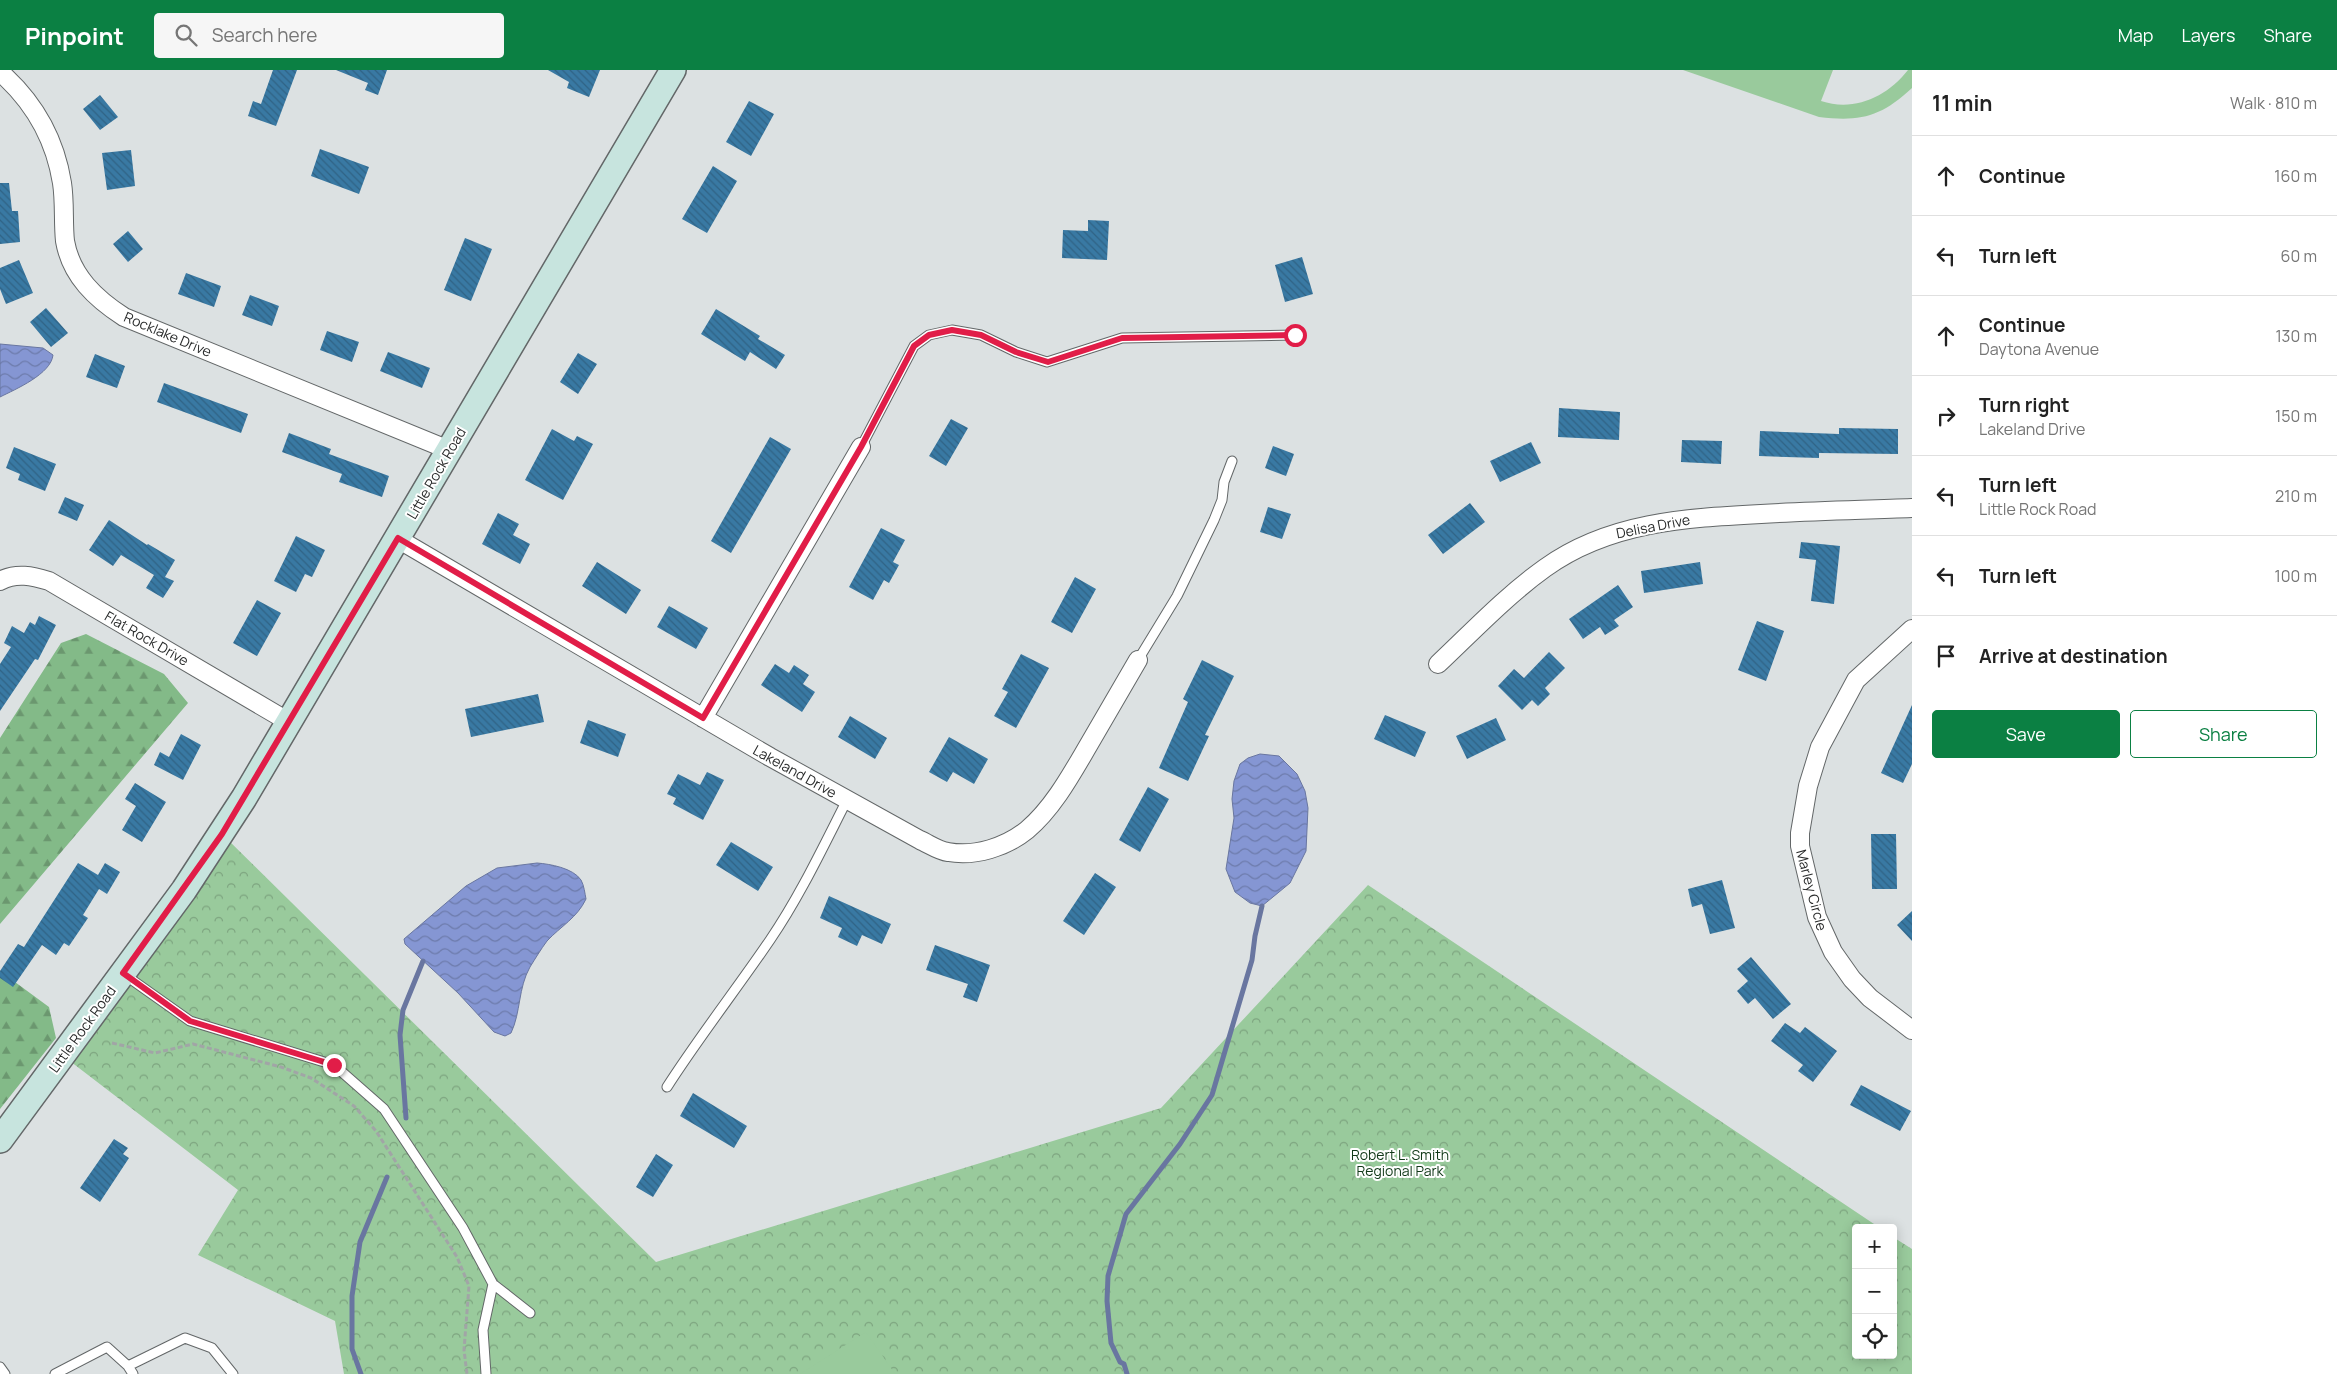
<!DOCTYPE html>
<meta charset="utf-8">
<style>
body{margin:0;font-family:Manrope,sans-serif;background:#f6f6f6;color:#222}
.controls{position:absolute;right:15px;bottom:15px;display:grid;overflow:hidden;border-radius:5px;box-shadow:0 2px 12px #0003}
.controls button{width:45px;height:45px;display:grid;place-items:center;padding:0;border:0;border-bottom:1px solid #e0e0e0;background:#fff;color:#222;font:25px sans-serif}
.stop{position:absolute;width:15px;height:15px;margin:-11px;border:4px solid #e11d48;border-radius:50%;background:#fff}
.stop.end{background:#e11d48;border-color:#fff;box-shadow:0 1px 5px #0008}
.list{margin:0;padding:0;list-style:none}
h2{display:flex;justify-content:space-between;align-items:center;height:65px;margin:0;padding:0 20px;font-size:21px}
h2 small{font-size:16px;font-weight:400;color:#767676}
.list li{display:grid;grid-template-columns:32px 1fr auto;gap:15px;align-items:center;box-sizing:border-box;height:80px;padding:0 20px;border-top:1px solid #e0e0e0}
.list b{display:block;font-size:19px;white-space:nowrap}
.list p{margin:0;font-size:16px;white-space:nowrap;color:#767676}
.list em{font-size:16px;font-style:normal;color:#767676}
.actions{display:flex;gap:10px;padding:15px 20px}
.actions a{flex:1;padding:11px 0;border:1px solid #0b8043;border-radius:5px;text-align:center;font-size:18px;color:#0b8043}
.actions .main{background:#0b8043;color:#fff}
.icon{flex:none;width:28px;height:28px;fill:none;stroke:currentColor;stroke-width:2;stroke-linecap:round;stroke-linejoin:round}
.map{position:relative;flex:none;width:1912px;height:1304px;overflow:hidden}
header{display:flex;align-items:center;gap:30px;box-sizing:border-box;height:70px;padding:0 25px;background:#0b8043;color:#fff}
header strong{font-size:24px}
nav{display:flex;gap:28px;margin-inline-start:auto;font-size:18px}
.search{width:350px;height:45px;background:#f6f6f6;display:flex;align-items:center;gap:12px;box-sizing:border-box;padding:0 18px;border-radius:5px;color:#767676;font-size:19px}
main{display:flex}
aside{flex:1;background:#fff}
.map>svg:first-child{display:block}
</style>
<header>
<strong>Pinpoint</strong>
<div class="search"><svg class="icon" aria-label="search" viewBox="0 0 24 24"><circle cx="10" cy="10" r="6"/><path d="M15 15l6 6"/></svg>Search here</div>
<nav><a>Map</a><a>Layers</a><a>Share</a></nav>
</header>
<main>
<div class="map">
<svg width="1912" height="1304" viewBox="0 0 1912 1304">
<defs>
<pattern id="forest-firs" width="22" height="20" patternUnits="userSpaceOnUse" patternTransform="scale(1.25)"><rect width="22" height="20" fill="#83ba88"/><path d="M5 1l3.5 6h-7zM16 11l3.5 6h-7z" fill="#6b976f"/></pattern>
<pattern id="park-crowns" width="20" height="18" patternUnits="userSpaceOnUse" patternTransform="scale(1.25)"><rect width="20" height="18" fill="#99ca9c"/><path d="M2 6a3 3 0 1 1 6 0M12 15a3 3 0 1 1 6 0" fill="none" stroke="#7da47f"/></pattern>
<pattern id="water-waves" width="16" height="10" patternUnits="userSpaceOnUse" patternTransform="scale(1.25)"><rect width="16" height="10" fill="#8596d3"/><path d="M0 5q4-4 8 0t8 0" fill="none" stroke="#6d7bab"/></pattern>
<pattern id="building-back-hatch" width="6" height="6" patternUnits="userSpaceOnUse" patternTransform="scale(1.25)"><rect width="6" height="6" fill="#3979a3"/><path d="M-1 5l2 2M0 0l6 6M5-1l2 2" fill="none" stroke="#306385"/></pattern>
</defs>
<rect width="100%" height="100%" fill="#dce1e2"/>
<path fill="url(#forest-firs)" d="M86,564l78,40 24,29 -188,221v-186l61,-95z
M0,901l49,36 7,31 -56,71z"/>
<path fill="url(#park-crowns)" d="M222,764l434,428 505,-154 207,-223 512,343h-24v127h37v-118l19,12v125h-1568l-9,-53 -137,-66 40,-65 -176,-135z"/>
<path fill="#99ca9c" d="M1683,0h150l-12,31c33,11 66,-4 87,-31h4v18c-31,29 -52,34 -93,29z
M866,1262l29,42h-95z"/>
<path fill="url(#water-waves)" stroke="#6976a0" d="M0,274l43,4 10,7c-2,19 -37,34 -53,42z
M1260,684l19,2 18,18 8,17 3,17 -2,43 -16,32 -28,23 -12,-3 -15,-11 -9,-23 8,-51 -2,-19 2,-18 6,-17 8,-6z
M537,793c13,1 36,5 44,17 3,5 4,14 5,19 -9,19 -25,27 -39,42 -6,8 -12,18 -17,26 -12,21 -9,45 -19,66l-6,3 -11,-4 -36,-39 -53,-49 -1,-5 62,-53 31,-18z"/>
<g fill="none" stroke-linecap="round" stroke-linejoin="round">
<path stroke="#6976a0" stroke-width="5" d="M406,1048l-6,-83 3,-25 20,-49
M361,1304l-9,-25v-53l8,-54 27,-65
M1127,1304l-3,-10 -4,-2 -9,-19 -4,-42 1,-25 18,-62 54,-70 32,-49 40,-135 3,-24 7,-30"/>
</g>
<path fill="url(#building-back-hatch)" d="M273,0h24l-21,56 -28,-10 5,-15 8,3z
M336,0h51l-9,25 -13,-5 3,-7z
M548,0h52l-11,27 -22,-9 2,-6z
M100,25l18,22 -18,13 -17,-21z
M749,31l25,13 -23,42 -25,-14z
M320,79l49,18 -10,27 -48,-18z
M131,80l4,36 -28,4 -5,-37z
M713,96l24,15 -30,52 -25,-14z
M0,113h9l3,28h6l2,31 -20,2z
M1088,150l21,1 -2,39 -45,-2 1,-28 25,1z
M128,161l15,18 -15,13 -15,-18z
M465,168l27,11 -21,52 -27,-11z
M1302,187l11,37 -28,8 -10,-37z
M19,190l14,33 -27,11 -6,-15v-21z
M186,203l35,13 -7,21 -36,-13z
M250,225l29,11 -7,20 -30,-11z
M46,238l22,25 -17,14 -21,-25z
M716,239l44,27 -2,3 27,16 -9,14 -26,-17 -5,9 -44,-27z
M327,261l32,11 -7,20 -32,-12z
M388,282l42,16 -8,20 -42,-17z
M578,283l19,11 -19,30 -18,-12z
M95,284l30,12 -8,22 -31,-11z
M164,313l84,31 -7,19 -84,-31z
M1559,338l61,4 -1,28 -61,-3z
M951,349l17,9 -22,38 -17,-10z
M1839,358l59,1v25l-79,-1v5l-60,-2 1,-25 79,3z
M552,359l22,12 3,-5 16,8 -30,56 -38,-20z
M289,363l42,16 -2,5 60,22 -7,21 -43,-15 3,-8 -60,-22z
M770,367l21,12 -60,104 -20,-12z
M1682,370l40,1 -1,23 -40,-2z
M1531,372l10,21 -41,19 -10,-21z
M1273,376l21,8 -8,22 -21,-8z
M14,377l42,17 -11,27 -27,-11 2,-6 -14,-6z
M65,427l19,8 -7,16 -19,-8z
M1470,433l15,19 -42,32 -15,-19z
M1268,437l23,7 -9,25 -22,-7z
M498,443l21,11 -6,11 17,9 -10,20 -38,-20z
M109,450l38,25 1,-1 27,16 -10,17 9,4 -11,17 -17,-10 8,-13 -33,-20 -8,11 -24,-16z
M881,458l24,12 -12,22 6,3 -10,18 -5,-3 -11,20 -24,-13z
M296,466l29,14 -13,27 -7,-3 -9,18 -22,-11z
M1801,472l39,4 -6,58 -23,-3 5,-41 -17,-2z
M597,492l44,28 -15,24 -44,-28z
M1700,492l3,22 -59,9 -3,-22z
M1075,507l21,12 -24,44 -21,-11z
M1618,515l15,22 -19,13 5,6 -14,9 -5,-8 -17,12 -14,-20z
M257,530l24,13 -24,43 -24,-13z
M669,536l39,22 -12,21 -39,-22z
M39,546l17,9 -18,35 -3,-1 -35,52v-47l11,-17 -7,-4 8,-17 12,7 6,-11 5,3z
M1757,551l27,10 -18,50 -28,-11z
M1549,582l16,16 -20,20 5,6 -12,12 -6,-6 -10,10 -24,-24 16,-17 10,9z
M1021,584l28,14 -33,60 -22,-12 14,-24 -6,-3z
M1202,590l32,16 -29,59 4,1 -21,45 -29,-13 29,-66 -5,-3z
M775,594l14,9 5,-8 15,10 -6,9 12,8 -13,20 -41,-27z
M538,624l6,28 -73,15 -6,-28z
M1912,635v59l-9,19 -22,-10z
M1385,645l41,17 -11,25 -41,-18z
M850,646l37,22 -12,21 -37,-22z
M1496,648l10,22 -39,19 -11,-23z
M588,650l38,14 -8,23 -38,-14z
M181,664l20,11 -18,35 -29,-15 6,-13 9,5z
M949,667l39,22 -14,25 -21,-12 -6,10 -18,-10z
M707,702l17,8 -21,40 -30,-16 3,-6 -9,-4 11,-20 22,11z
M135,713l31,19 -24,40 -20,-12 14,-24 -11,-7z
M1148,717l21,12 -29,53 -21,-12z
M1871,764h25l1,55h-25z
M731,772l42,25 -15,24 -42,-26z
M78,793l20,12 7,-12 15,9 -13,22 -8,-5 -16,26 5,3 -19,28 -5,-3 -8,12 -14,-10 -29,42 -13,-9v-7l18,-27 6,3z
M1095,803l21,14 -32,48 -21,-14z
M1722,810l13,48 -25,6 -8,-30 -10,3 -4,-18z
M829,826l62,28 -9,20 -20,-9 -5,11 -19,-9 4,-9 -22,-10z
M1912,841v30l-15,-16z
M935,875l55,20 -13,37 -14,-5 5,-13 -42,-14z
M1751,887l40,47 -18,15 -18,-21 -7,6 -11,-13 11,-10 -11,-12z
M1785,953l15,10 5,-6 32,24 -24,31 -15,-11 5,-6 -32,-24z
M1861,1015l50,26 -11,20 -50,-26z
M693,1023l54,33 -13,22 -54,-32z
M114,1069l14,9 -5,6 6,4 -29,44 -20,-14z
M656,1084l17,11 -20,32 -17,-10z"/>
<g fill="none" stroke-linecap="round" stroke-linejoin="round">
<g stroke="#636768" stroke-width="11">
<path id="service" d="M861,377l53,-101 15,-11 23,-5 29,5 35,17 31,10 75,-24 173,-3
M1138,590l39,-64 37,-76 8,-20 2,-18 8,-21
M125,905l65,46 144,44 50,44 79,119 30,56 37,29
M667,1017c32,-50 69,-97 103,-147 30,-44 53,-93 77,-140
M128,1296l57,-28 27,10 21,26
M0,1297l5,7
M55,1304l52,-27 21,19 5,8
M486,1304l-3,-44 10,-46"/>
</g>
<g stroke="#636768" stroke-width="20">
<path id="minor" d="M0,2c33,29 55,67 62,111 3,19 1,39 3,58 6,35 31,58 59,76l325,133
M398,469l372,218 150,83c9,4 19,11 28,12 27,5 58,-5 79,-22 26,-22 44,-55 61,-84 16,-28 33,-57 50,-86
M0,511c16,-9 33,-5 49,0l240,141
M1912,559l-56,51 -36,67 -12,39 -8,47v13l17,71 16,35 19,27 18,19 42,32
M1438,594c35,-33 68,-68 107,-96 64,-46 140,-50 216,-54 50,-3 101,-4 151,-6
M703,648l158,-271"/>
</g>
<g stroke="#636768" stroke-width="28">
<path id="secondary" d="M0,1070l184,-250 60,-92 429,-728"/>
</g>
<path stroke="#a1a5a6" stroke-width="3" stroke-dasharray="5 2.5" stroke-linecap="butt" d="M112,973l43,10 38,-9 88,23 30,11 43,28 22,25 81,126 12,29 -5,64 3,24"/>
<use href="#service" stroke="#fff" stroke-width="9"/>
<use href="#minor" stroke="#fff" stroke-width="18"/>
<use href="#secondary" stroke="#c7e4de" stroke-width="25"/>
</g>
<g fill="none" stroke-linecap="round" stroke-linejoin="round">
<path stroke="#e11d48" stroke-width="6" d="M334,995l-144,-44 -67,-48 99,-139 176,-296 305,180 158,-271 53,-101 15,-11 23,-5 29,5 35,17 32,10 74,-24 173,-3"/>
</g>
<g text-anchor="middle" dominant-baseline="central" stroke-width="4" stroke-linejoin="round" paint-order="stroke">
<g font-size="14" fill="#282a2a" stroke="#fff">
<text transform="translate(168 264) rotate(23)">Rocklake Drive</text>
<text transform="translate(436 403) rotate(-60)">Little Rock Road</text>
<text transform="translate(1653 456) rotate(-11)">Delisa Drive</text>
<text transform="translate(147 568) rotate(30)">Flat Rock Drive</text>
<text transform="translate(795 701) rotate(29)">Lakeland Drive</text>
<text transform="translate(1812 820) rotate(75)">Marley Circle</text>
<text transform="translate(82 959) rotate(-54)">Little Rock Road</text>
</g>
<g font-size="14" fill="#113918" stroke="#fff">
<text x="1400" y="1084">Robert L. Smith<tspan x="1400" dy="16">Regional Park</tspan></text>
</g>
</g>
</svg>
<div class="controls">
<button>+</button>
<button>−</button>
<button><svg class="icon" aria-label="locate" viewBox="0 0 24 24"><circle cx="12" cy="12" r="6"/><path d="M12 2v4M12 18v4M2 12h4M18 12h4"/></svg></button>
</div>
<div class="stop" style="left:1295px;top:265px"></div>
<div class="stop end" style="left:334px;top:995px"></div>
</div>
<aside>
<h2>11 min<small>Walk · 810 m</small></h2>
<ul class="list">
<li><svg class="icon" aria-label="ahead" viewBox="0 0 24 24"><path d="M12 20V5M6 11l6-6 6 6"/></svg><div><b>Continue</b></div><em>160 m</em></li>
<li><svg class="icon" aria-label="left" viewBox="0 0 24 24"><path d="M17 20v-9H6M10 6l-5 5 5 5"/></svg><div><b>Turn left</b></div><em>60 m</em></li>
<li><svg class="icon" aria-label="ahead" viewBox="0 0 24 24"><path d="M12 20V5M6 11l6-6 6 6"/></svg><div><b>Continue</b><p>Daytona Avenue</p></div><em>130 m</em></li>
<li><svg class="icon" aria-label="right" viewBox="0 0 24 24"><path d="M7 20v-9h11M14 6l5 5-5 5"/></svg><div><b>Turn right</b><p>Lakeland Drive</p></div><em>150 m</em></li>
<li><svg class="icon" aria-label="left" viewBox="0 0 24 24"><path d="M17 20v-9H6M10 6l-5 5 5 5"/></svg><div><b>Turn left</b><p>Little Rock Road</p></div><em>210 m</em></li>
<li><svg class="icon" aria-label="left" viewBox="0 0 24 24"><path d="M17 20v-9H6M10 6l-5 5 5 5"/></svg><div><b>Turn left</b></div><em>100 m</em></li>
<li><svg class="icon" aria-label="arrive" viewBox="0 0 24 24"><path d="M6 21V4h12l-3 4 3 4H6"/></svg><div><b>Arrive at destination</b></div></li>
</ul>
<div class="actions"><a class="main">Save</a><a>Share</a></div>
</aside>
</main>
